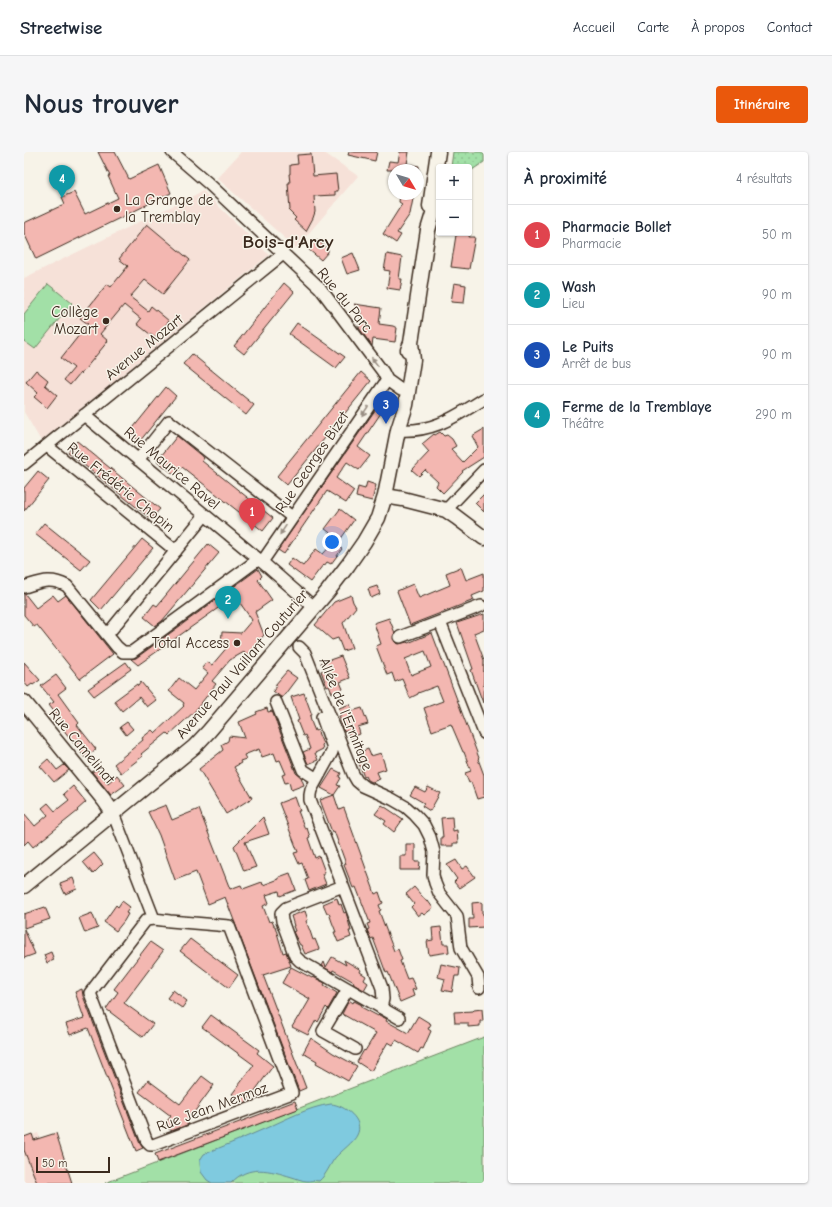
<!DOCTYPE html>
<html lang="fr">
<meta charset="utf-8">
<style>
body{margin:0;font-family:"Comic Neue",sans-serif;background:#f6f6f7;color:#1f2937}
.controls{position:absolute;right:12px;top:12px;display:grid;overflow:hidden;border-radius:4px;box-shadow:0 1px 3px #0004}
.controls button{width:36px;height:36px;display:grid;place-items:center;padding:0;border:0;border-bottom:1px solid #e0e1e3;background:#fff;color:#1f2937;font:20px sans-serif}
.compass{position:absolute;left:364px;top:12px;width:36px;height:36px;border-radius:50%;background:#fff;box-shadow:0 1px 3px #0004;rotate:128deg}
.scale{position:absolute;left:12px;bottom:10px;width:74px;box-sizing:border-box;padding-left:4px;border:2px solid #3b2a1e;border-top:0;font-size:11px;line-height:14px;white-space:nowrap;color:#3b2a1e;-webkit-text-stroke:3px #f7f3e8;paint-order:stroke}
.you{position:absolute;left:308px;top:390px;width:14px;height:14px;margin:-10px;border:3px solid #fff;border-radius:50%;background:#1a73e8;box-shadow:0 0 0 6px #1a73e833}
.badge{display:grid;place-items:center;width:26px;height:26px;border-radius:50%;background:#ea580c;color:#fff;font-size:13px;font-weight:700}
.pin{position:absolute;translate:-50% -33px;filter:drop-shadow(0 1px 2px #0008)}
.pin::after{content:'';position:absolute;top:21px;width:14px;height:12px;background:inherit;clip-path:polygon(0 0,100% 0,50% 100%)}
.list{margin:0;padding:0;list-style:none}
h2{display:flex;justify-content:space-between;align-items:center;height:52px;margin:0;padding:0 16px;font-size:17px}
h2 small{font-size:13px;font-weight:400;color:#747a83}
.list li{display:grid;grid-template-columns:26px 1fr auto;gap:12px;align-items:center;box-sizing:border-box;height:60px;padding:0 16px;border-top:1px solid #e0e1e3}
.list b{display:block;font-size:15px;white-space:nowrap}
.list p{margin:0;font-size:13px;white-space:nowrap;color:#747a83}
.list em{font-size:13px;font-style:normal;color:#747a83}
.map{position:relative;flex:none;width:460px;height:1031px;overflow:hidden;border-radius:4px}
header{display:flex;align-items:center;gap:24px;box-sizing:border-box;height:56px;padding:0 20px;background:#fff;border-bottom:1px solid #e0e1e3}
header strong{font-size:19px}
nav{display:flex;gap:22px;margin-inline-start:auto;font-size:14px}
.intro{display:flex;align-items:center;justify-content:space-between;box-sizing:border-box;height:96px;padding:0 24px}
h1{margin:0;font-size:28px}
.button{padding:10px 18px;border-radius:4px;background:#ea580c;color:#fff;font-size:14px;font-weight:700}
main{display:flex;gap:24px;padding:0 24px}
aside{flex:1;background:#fff;border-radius:4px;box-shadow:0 1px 3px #0004}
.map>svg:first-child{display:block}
</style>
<header>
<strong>Streetwise</strong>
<nav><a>Accueil</a><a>Carte</a><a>À propos</a><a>Contact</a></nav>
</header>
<div class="intro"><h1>Nous trouver</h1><a class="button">Itinéraire</a></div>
<main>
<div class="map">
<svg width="460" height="1031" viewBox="0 0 460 1031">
<defs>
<pattern id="grass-dots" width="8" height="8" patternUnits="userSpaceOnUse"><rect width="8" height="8" fill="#a2e0a7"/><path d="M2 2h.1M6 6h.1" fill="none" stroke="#8cc08f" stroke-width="1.8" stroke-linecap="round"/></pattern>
</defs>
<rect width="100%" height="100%" fill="#f7f3e8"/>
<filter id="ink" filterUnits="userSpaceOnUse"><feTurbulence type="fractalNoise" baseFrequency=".025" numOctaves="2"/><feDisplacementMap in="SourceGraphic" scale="8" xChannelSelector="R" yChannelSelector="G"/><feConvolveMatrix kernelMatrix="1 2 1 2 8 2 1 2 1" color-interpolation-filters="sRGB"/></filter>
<g filter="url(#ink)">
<path fill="#f6e1d8" d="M217,0h82l35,24 -62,72 -79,-70z
M179,39l66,64 -228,186 -17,-29v-134z
M14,981l18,50h-32v-45z"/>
<path fill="url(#grass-dots)" stroke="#6e8562" d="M429,0h31v10l-15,10v-5h-18z"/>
<path fill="#a2e0a7" stroke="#6e8562" d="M24,132l24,19 -37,46 -11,-8v-27z
M460,885v146h-379z"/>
<path fill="#7fcadf" stroke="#648a92" d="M307,952c13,1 34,16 26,31 -3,7 -16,16 -22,23 -6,8 -8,16 -16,23 -6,-1 -8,0 -12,0 -5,0 -11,-3 -15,-4 -23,-7 -43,-13 -61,6h-19l-5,-3 -6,-8 -1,-8v-4l4,-6c20,-8 40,-16 60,-25 21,-9 44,-22 67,-25z"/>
<path fill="#f3b7b1" stroke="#3b2a1e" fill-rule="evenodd" d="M74,0h17l14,27 30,-14 12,28 -135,66 -12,-26v-10l41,-19 -3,-7 12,-5 11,22 33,-16 -10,-22h2z
M325,0h28l-2,9 -27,-6z
M376,0h9l-2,12 12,2v4h-32l2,-9 9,1z
M287,2l2,22 23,-2 2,17h-3v4l-21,1 1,16 -2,6 -7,13 -12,-11 2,-2 -7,-7 1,-1 -2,-27h2l-1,-9h1v-9l8,-1 -1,-9z
M376,42h14l-4,20 -13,19 4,2 -5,8 -13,-9 19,-30 -3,-2z
M123,72l43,36 -27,34 -18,-14 -15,17 18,14 3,-5 18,15 -14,17 -18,-14 4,-5 -17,-14 -24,29 8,7 -27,33 -1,-1 -10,12 -6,-5 10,-12 -13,-10 27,-34 -8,-6 27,-34 4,3 17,-21 -9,-7z
M434,81h12l-1,4h6l-6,32 -18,-2 5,-32h2z
M292,87l12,10v3l-7,8 -13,-11z
M329,101l7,17 -13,4 -6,-16z
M363,102l15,3 -3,22h3l-2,11 -13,-2 3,-17 -6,-1z
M260,131l10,9 -50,62 -10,-8z
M430,131l12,2 -2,18 -13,-1z
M330,152l27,4 -2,16 14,2 4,2 -2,14 -22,-3 -1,7 -13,-18 2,-16z
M273,171l48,34 -9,11 -47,-34z
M168,202l62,51 -8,10 -63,-51z
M12,218l12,10 -3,5 12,10 -10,13 -13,-11 4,-4 -12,-11z
M337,220l10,9 -84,104 -10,-9z
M142,235l10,9 -36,45 -11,-8z
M356,251l5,4 -27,40 12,9 -11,14 -12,-8 -11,16 18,13 -8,12 -19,-12 -43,63 -6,-4z
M460,277v28l-22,14 1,1 -20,21 -7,-7 2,-4 -13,-12 -6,6 -7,-6 17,-18 -7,-8 12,-10 1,1 5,-3 4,4 3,-1 5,4 4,7 -5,3 12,13 15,-15 -6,-11z
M153,284l27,22 -2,3 71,57 -10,13 -81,-64 -7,8 -18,-14z
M53,289l83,68 -9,10 -83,-67z
M14,319l11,9 -25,31v-23z
M343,330l9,3 -4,16 -16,-4 2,-10 7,2z
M460,342v18l-9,-9z
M316,357l14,11 -14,20 -15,-11z
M20,371l46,37 -9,10 -46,-36z
M118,387l11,9 -52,62 -10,-10z
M309,391l9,6 -11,15 -4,-2 -3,4 -1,-1 -13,17 -23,-17 5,-7 11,8 13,-17 7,5z
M184,392l11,9 -57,68 -7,5 -11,-9 10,-13 3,2z
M437,415l5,13 18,-7v18l-12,5 2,4 -64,25 -13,-34 16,-7 6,14 31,-13 -4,-12z
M234,417l4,7 -4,4 14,20 -17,12 9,23 -18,21 -2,-4 -14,8 -18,21 4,3 -21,27 -26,24 -2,-2 -26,21 2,2 -22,17 -7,-9 29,-24 -1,-2 10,-8 3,3 29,-27 -1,-1 1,-2 -15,-12 10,-13 15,12 14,-17 -6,-5 5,-6 5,3 17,-20 -8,-1 1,-12 19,1 11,-13 -17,-24 -97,69 -7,-6 5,-1z
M353,434l3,8 -9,4 -3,-9z
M0,442h1l11,14 17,-13 5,6 8,-6 47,59 -33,25 -43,-54 -3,2 -10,-12z
M327,443l2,7 3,5 -13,16 9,25 -9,3 -5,-13 -6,2 -17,-15 19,-23z
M460,462v15l-10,4 10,27 -1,43 -12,-33 2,-1 -16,-46z
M365,466l6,15 -2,3v3l2,3 4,2 8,-2 1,1 24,-10 47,125 -1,1 6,16v22l-7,2 -6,-17 -2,1 -4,-10 6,-2 -7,-19h-1l-12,-28 -19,7 -8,-23 19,-7 -6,-15 -19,7v1l-8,4 -8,-19 -7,3 -3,-9 -5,2 -11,-29 5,-2 -7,-21zM401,499l6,16 -20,8 -6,-16z
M317,504l9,22 -10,4 3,7 -11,4 -3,-7 -2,1 -6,-16 3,-1 -3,-7z
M0,510l16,18 -7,5 -1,-1 -4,3 -4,-5z
M102,510l5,7 -37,27 -6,-7z
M263,519l10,7 -15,20 -9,-7 4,-5 -2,-1z
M32,523l10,13 -8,6 21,29 -2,2 19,24 -11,9 -22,-29 3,-2 -17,-22 5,-3 -13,-16z
M117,530l15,18 -9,7 -8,-10 -17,14 -8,-10 23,-17 1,2z
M280,541l8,22 -2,1 2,8 3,7 2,-1 6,14 -1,1 1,4 -8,4 3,7 -10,4 -5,-12 7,-3 -5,-14 -2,1 -6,-15 2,-1 -8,-23z
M326,552l2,7 10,-3 6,16 -10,3 2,7 -10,4 -3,-7 -3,1 -5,-16 2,-1 -2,-7z
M243,556l1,4 4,-1 24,62 5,4 3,8 -13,5 -2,-8 -4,1 -3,-8 4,-1 -6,-14 -3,1 -3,-8 -12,4 -3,-8 -15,6 2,4 -6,2 1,2 -7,4 18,31 -26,16 -27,-45 24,-19 -2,-5 7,-4 1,-5 16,2 -6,-16 18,-8 -1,-2z
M103,570l6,7 -7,6 -6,-8z
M344,597l3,7 10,-3 5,16 -9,3 3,7 -8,3 -4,-2 -2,-4 -2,1 -6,-16 2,-1 -2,-7z
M24,607l9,11 7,-5 5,5 -15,12 -14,-16z
M73,617l11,14 9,-8 8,10 -14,10 -19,-23z
M309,617l8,4 -2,4 2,1 -4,7 3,1 -6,9 5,15 5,-2 29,80 2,6 4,-2 2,6 2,5 -4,2 2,5 -2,1 15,40 4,-2 4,11 -2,1 7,18 4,-1 5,11 -4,1 2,6 -14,6 -12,-30 -2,1 -13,-35 -2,1 -4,-9 2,-1 -2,-5 3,-1 -14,-36 -3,1 -9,-23 2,-1 -12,-33 -2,1 -12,-32 14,-5 -13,-7z
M49,634l13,16 -9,8 1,1 -45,36 -5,-6 -4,4v-32l11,13 13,-11 -6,-7 6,-5 7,8 14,-11 -5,-6z
M391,635l10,5 3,-5 12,6 -10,18 -8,-5 2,-3 -14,-8z
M271,645l5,14h-2l7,18 2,-1 3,9 -2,1 7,20 4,-2 6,16 -3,2 4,10 -17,7 -4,-11 3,-1 -6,-16 -3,1 -5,-11 4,-1 -19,-49z
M142,653l6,15 27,-11 31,80 11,-4 2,4 19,-7 1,3 16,-6v-2l11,-4 6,17 -16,6 -1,-5 -13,4 3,8 -6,3 6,16 3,-1 2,5h1l8,27 3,-1 5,14 -28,9 43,113 -7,3 -74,-194 -17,7 -12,-32 -21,8 -16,-45 -11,-23z
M358,653l21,14 -9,13 -10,-8 2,-3 -11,-7z
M239,665l6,17 -24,8 11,25 -12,4 -10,-25z
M428,665l1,14 4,-1 1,13h-5v3h-12v-9h2l-2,-19z
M382,692h9v18h5l-1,8h-19v-14h6z
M70,701l9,11 -10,10 -10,-12z
M432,708l6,9 5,-3 8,11 -16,11 -5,-6 3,-3 -10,-14z
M49,726l4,11 -12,5 -5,-11z
M390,735l13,15 1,-1 5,7 -9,7 -2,-2 -4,3 -7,-9 3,-3 -8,-10z
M313,746l2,7 2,-1 3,9 2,-1 5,19h-2l2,6 -13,5 -4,-10h2l-4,-10 -3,-9h-2l-4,-9z
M98,749l8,6 -4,6 2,1 -4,7 -8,10 -12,-9 12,-17 2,2z
M458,750v12h2v13l-15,1v-9h4l-1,-16z
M21,755l5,12 -26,9v-14z
M281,759l3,9 -2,1 4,10 3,9 2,-1 4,10 -14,5 -4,-9h-1l-7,-13 2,-1 -2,-5h1l-3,-10z
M68,761l6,15 -13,5 -6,-15z
M417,775l2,17h5l1,8 -20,3 -2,-14 6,-1 -1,-12z
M0,777l11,25 -11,4z
M166,787l48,36 -9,13 -49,-37z
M126,790l13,9 -39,52 29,21 -10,13 -37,-28 12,-17 -4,-3z
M27,800l3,8 -7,3 -3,-8z
M308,805l14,8 -2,-5 17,10 -1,2 6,4 -2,4 4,3 -4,7 -11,-6 1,-2 -21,-12 -1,2 -10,-6 2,-4 2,5z
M417,812l19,4 -1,8h-4l-3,16 -10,-2 3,-11 -7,-2z
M267,815l21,11 1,-1 12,6 -1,2 13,8 -9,16 -2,-2 -8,15 -2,-2 -8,15 -16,-8 6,-10 1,1 11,-19 -28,-16z
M58,837l1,7 57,148 3,4 -7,3 -48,-123 -18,7 -4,-11 18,-6 -9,-26z
M149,838l14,11 -5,7 -15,-10z
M325,848l4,3 1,-2 8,4 -1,2 17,9 1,-1 8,4 -1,2 22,12 10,-17 13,8 -3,5 3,2 -8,18 -2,-1 -3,5 -22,-13 -3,5 -5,-3 -17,29 -14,-9 7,-12 1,1 11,-18 -34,-19z
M458,857l1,12h-3v5l-12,1v-4h-13l-1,-11 19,-1 1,-1z
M187,863l48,35 -2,3 16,13 -27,37h-1l-13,-9 22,-29 -52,-38z
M287,886l22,15 24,13 -9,15 -32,-18 1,-2 -14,-8z
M178,924l12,9 -27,37 2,2 -17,7 -8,-6 7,-9 -32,-24 9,-12 32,24z
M271,949l3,8 -140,53 -3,-8z
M32,981l16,50h-35l-13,-33v-13l8,-3 2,6z"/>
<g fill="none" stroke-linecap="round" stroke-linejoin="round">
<g stroke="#3b2a1e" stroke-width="14">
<path id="minor" d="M148,0l36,31 112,105 63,84 4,8 14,10
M60,263l178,147 52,45
M374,278c35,3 58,-14 86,-31
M23,294l129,105
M114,308l31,-39 123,96
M0,312l259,-210
M422,358l38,-40
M238,410l125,-182
M0,435c17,-5 26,-10 43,-1l50,61 6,5h9l127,-93
M416,470l44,111
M83,483l98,-120
M376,485l81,-31
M275,495l6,6 48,121 4,7 6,5 29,13 14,8 9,8 9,10 6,12 4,15 -1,23 2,8 4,10 18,23 4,32 17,29 1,11
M252,550l27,68 14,9
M298,565l11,31 -1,4 -21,38 -1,5v5l72,188 1,11 -2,9
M89,661l41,106
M319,734l-57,22 -5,5 1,8 13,35 5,5 99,57
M130,767l16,2 59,5 63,167 -139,52h-3l-3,-3 -57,-149 56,-73z
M324,837l-25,42 32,18"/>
</g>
<g stroke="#3b2a1e" stroke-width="17">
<path id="tertiary" d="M406,54l8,-54
M384,198l3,-7 17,-113 11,-36
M361,344l18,3 43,11 10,7 28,21
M0,550l80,98 9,13
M0,734l170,-139 15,-16 119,-140 20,-26 16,-23 14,-24 7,-22 13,-66 8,-25 7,-45 -2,-17"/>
</g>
<use href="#minor" stroke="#f7f3e8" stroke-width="11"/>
<use href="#tertiary" stroke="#f7f3e8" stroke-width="14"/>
</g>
<defs><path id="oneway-solid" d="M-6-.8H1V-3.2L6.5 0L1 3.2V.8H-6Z"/></defs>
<g fill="#998e83">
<use href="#oneway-solid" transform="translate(351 210) rotate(-127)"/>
<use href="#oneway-solid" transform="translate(341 259) rotate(124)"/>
<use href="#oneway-solid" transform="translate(259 378) rotate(124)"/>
</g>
</g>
<g fill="#3b2a1e" stroke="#f7f3e8" stroke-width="1.5">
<circle cx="93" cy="57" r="4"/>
<circle cx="82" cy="169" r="4"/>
<circle cx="213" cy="491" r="4"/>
</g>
<g text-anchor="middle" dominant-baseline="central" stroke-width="3" stroke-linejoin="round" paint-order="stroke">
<g font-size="15" fill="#3b2a1e" stroke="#f7f3e8" text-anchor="end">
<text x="101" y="48" text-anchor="start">La Grange de<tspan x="101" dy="17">la Tremblay</tspan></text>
<text x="74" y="160">Collège<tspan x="74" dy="17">Mozart</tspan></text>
<text x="205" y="491">Total Access</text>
</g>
<g font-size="15" fill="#3b2a1e" stroke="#f7f3e8">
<text transform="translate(321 148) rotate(51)">Rue du Parc</text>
<text transform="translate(120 195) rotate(-39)">Avenue Mozart</text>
<text transform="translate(288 310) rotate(-56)">Rue Georges Bizet</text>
<text transform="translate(148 316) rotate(40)">Rue Maurice Ravel</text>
<text transform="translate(97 335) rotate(39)">Rue Frédéric Chopin</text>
<text transform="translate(218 512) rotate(-49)">Avenue Paul Vaillant Couturier</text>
<text transform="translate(322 562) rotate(68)">Allée de l'Ermitage</text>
<text transform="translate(58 594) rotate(50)">Rue Camelinat</text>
<text transform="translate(188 955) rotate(-20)">Rue Jean Mermoz</text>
</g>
<g font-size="19" font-weight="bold" fill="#3b2a1e" stroke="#f7f3e8">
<text x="264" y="90">Bois-d'Arcy</text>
</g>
</g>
</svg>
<div class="controls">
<button>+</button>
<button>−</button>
</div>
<svg class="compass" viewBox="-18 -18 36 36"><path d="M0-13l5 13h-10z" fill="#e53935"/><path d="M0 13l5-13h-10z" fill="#747a83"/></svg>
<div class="scale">50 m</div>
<div class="you"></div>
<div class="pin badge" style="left:228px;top:379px;background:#e0444e">1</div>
<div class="pin badge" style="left:204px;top:467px;background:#0f9aa8">2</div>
<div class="pin badge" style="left:362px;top:272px;background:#1a4fb4">3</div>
<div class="pin badge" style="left:38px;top:46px;background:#0f9aa8">4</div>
</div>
<aside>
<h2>À proximité<small>4 résultats</small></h2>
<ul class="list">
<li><span class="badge" style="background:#e0444e">1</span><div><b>Pharmacie Bollet</b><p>Pharmacie</p></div><em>50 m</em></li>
<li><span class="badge" style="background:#0f9aa8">2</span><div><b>Wash</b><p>Lieu</p></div><em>90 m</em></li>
<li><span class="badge" style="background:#1a4fb4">3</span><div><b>Le Puits</b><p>Arrêt de bus</p></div><em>90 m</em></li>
<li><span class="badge" style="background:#0f9aa8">4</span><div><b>Ferme de la Tremblaye</b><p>Théâtre</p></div><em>290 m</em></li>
</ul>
</aside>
</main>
